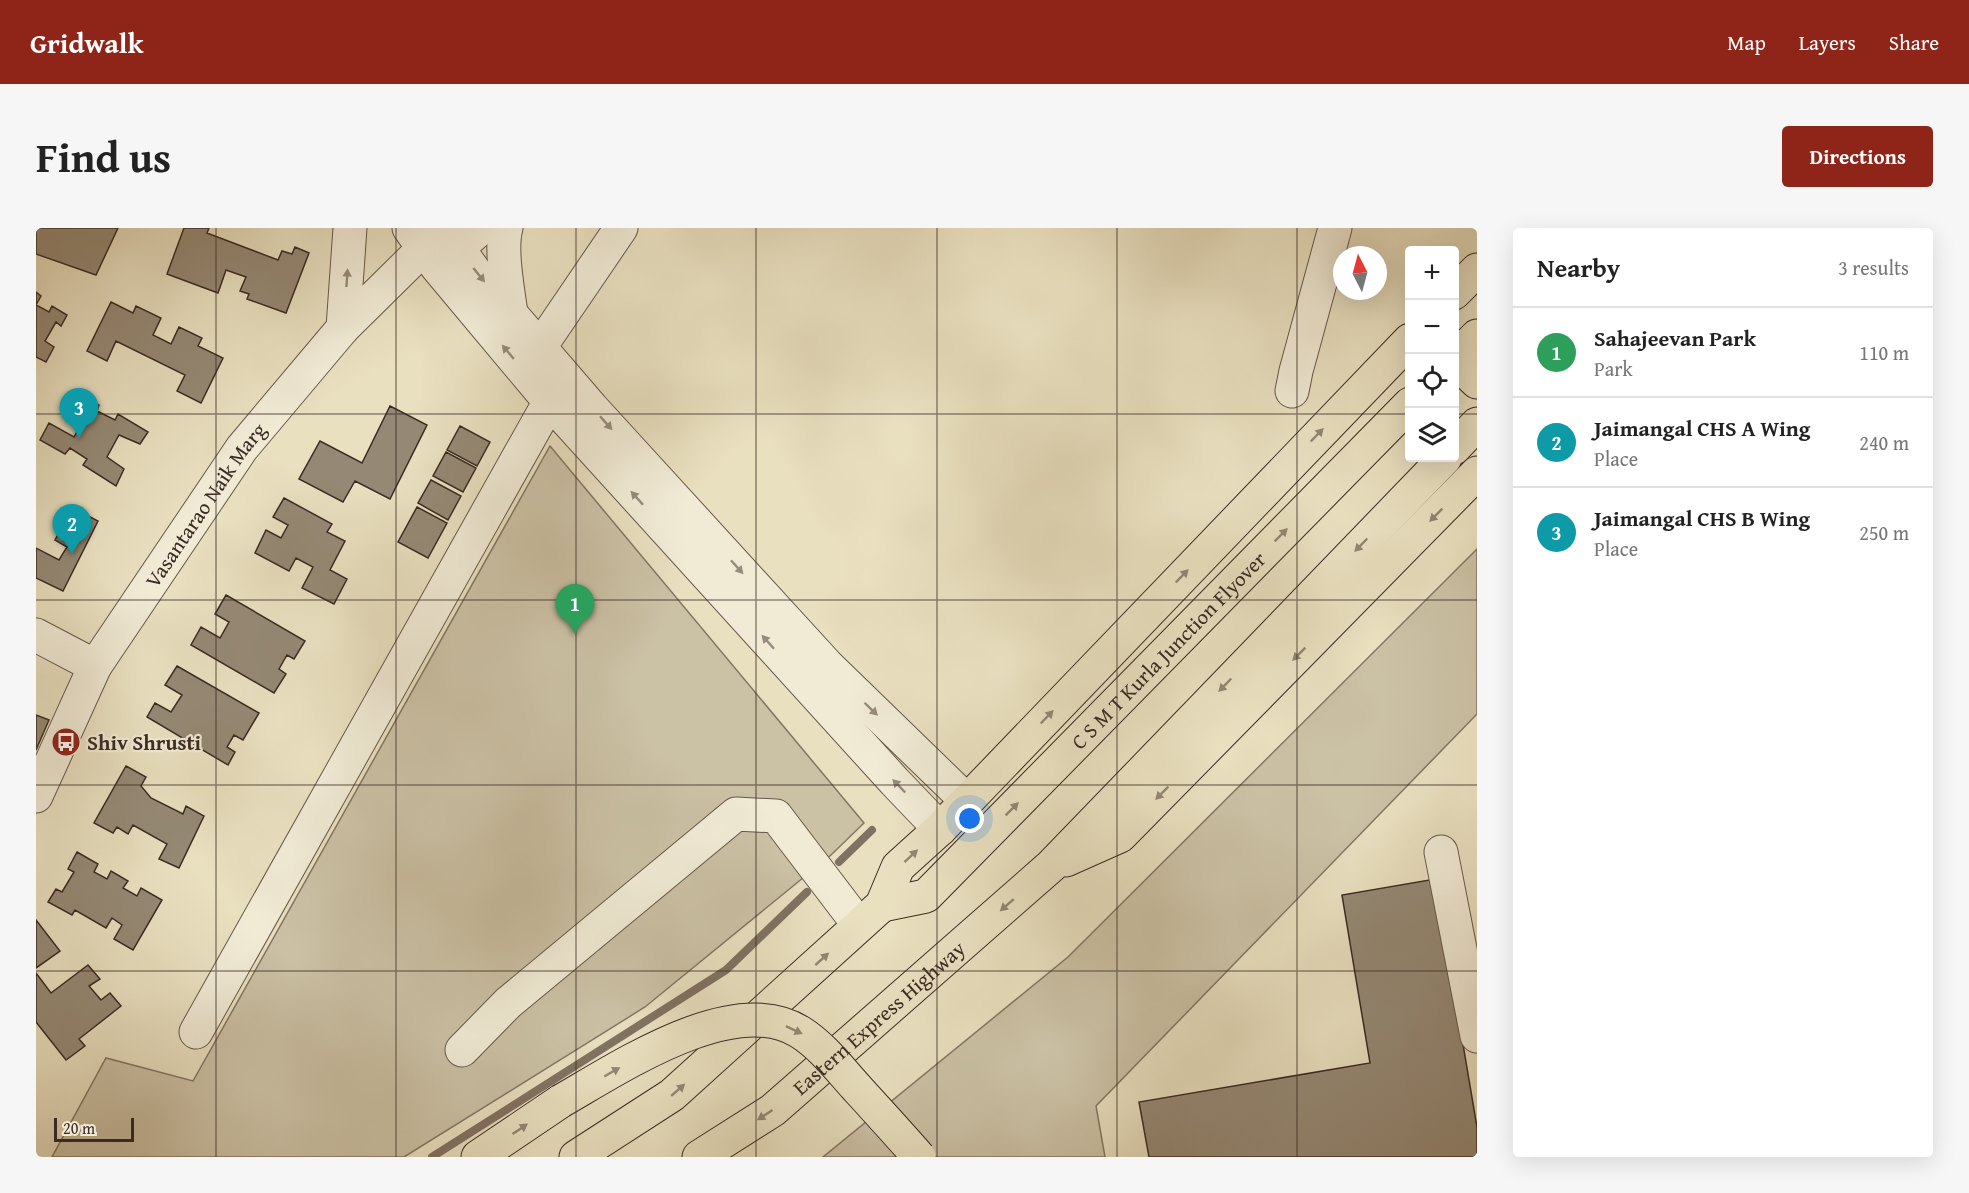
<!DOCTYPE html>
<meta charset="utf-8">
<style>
body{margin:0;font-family:"Gentium Book Plus",serif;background:#f6f6f6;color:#222}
.controls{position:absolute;right:18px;top:18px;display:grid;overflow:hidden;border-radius:6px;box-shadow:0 6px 24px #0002}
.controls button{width:54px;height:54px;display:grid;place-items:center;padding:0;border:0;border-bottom:2px solid #e0e0e0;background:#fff;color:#222;font:30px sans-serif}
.compass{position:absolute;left:1297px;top:18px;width:54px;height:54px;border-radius:50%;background:#fff;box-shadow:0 6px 24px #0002;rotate:354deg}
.scale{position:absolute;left:18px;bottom:15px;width:80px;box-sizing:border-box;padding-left:6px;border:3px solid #3b2b24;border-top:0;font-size:16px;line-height:21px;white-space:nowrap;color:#3b2b24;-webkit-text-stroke:4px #f1ebd6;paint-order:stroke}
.you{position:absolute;left:934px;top:591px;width:21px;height:21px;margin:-15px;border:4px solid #fff;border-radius:50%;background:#1a73e8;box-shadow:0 0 0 9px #1a73e833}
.badge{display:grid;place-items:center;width:39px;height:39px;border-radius:50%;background:#8f2418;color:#fff;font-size:20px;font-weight:700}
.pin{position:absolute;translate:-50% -50px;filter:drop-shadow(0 2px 3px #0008)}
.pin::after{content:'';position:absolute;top:32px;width:21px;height:18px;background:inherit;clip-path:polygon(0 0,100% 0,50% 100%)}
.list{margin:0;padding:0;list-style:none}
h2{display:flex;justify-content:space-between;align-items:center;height:78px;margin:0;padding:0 24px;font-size:26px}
h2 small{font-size:20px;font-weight:400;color:#767676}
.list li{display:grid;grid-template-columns:39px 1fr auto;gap:18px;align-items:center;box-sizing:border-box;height:90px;padding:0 24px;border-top:2px solid #e0e0e0}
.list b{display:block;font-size:22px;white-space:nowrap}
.list p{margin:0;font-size:20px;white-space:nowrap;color:#767676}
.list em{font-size:20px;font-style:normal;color:#767676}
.icon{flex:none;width:33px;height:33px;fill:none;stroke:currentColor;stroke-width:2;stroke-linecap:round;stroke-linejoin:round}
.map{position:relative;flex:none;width:1441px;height:929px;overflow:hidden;border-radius:6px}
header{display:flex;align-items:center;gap:36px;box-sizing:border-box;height:84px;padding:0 30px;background:#8f2418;color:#fff}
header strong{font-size:28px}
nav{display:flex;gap:33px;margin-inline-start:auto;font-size:21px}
.intro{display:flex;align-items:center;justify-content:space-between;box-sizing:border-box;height:144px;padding:0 36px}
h1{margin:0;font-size:42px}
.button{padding:15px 27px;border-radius:6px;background:#8f2418;color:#fff;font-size:21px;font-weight:700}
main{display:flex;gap:36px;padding:0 36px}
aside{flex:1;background:#fff;border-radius:6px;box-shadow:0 6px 24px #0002}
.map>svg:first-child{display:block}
</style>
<header>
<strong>Gridwalk</strong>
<nav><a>Map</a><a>Layers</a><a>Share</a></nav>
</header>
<div class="intro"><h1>Find us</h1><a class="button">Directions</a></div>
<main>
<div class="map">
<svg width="1441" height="929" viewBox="0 0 1441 929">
<rect width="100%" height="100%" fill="#e9e0c0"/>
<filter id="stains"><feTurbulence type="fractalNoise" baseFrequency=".00333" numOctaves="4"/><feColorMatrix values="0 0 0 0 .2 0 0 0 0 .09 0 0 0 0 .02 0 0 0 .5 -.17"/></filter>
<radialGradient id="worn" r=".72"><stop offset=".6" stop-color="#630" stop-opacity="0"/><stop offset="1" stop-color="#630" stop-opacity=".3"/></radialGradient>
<path fill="#cbc1a5" stroke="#837664" stroke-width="1.5" d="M514,218l314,377 -33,32 -186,152 -241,150h-352l54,-99 87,23z
M1441,321v165l-381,392 9,51h-282l245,-200z"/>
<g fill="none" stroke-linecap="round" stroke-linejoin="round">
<path stroke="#807262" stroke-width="8" d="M803,634l33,-32
M396,929l294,-187 81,-78"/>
</g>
<path fill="#958975" stroke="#3b2b24" stroke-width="1.5" d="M0,0h82l-22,47 -60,-21z
M148,0h25l-2,5 71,27 4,-9 10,3 3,-7 14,6 -23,60 -39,-14 2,-5 -9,-3 6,-14 -20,-7 -8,23 -51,-19z
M0,64l5,4 -5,9 13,7 3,-6 15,9 -6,11 -5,-4 -11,19 9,6 -8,15 -10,-5z
M75,74l22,11 3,-7 25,12 -8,17 18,9 8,-17 23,11 -4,8 25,12 -22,45 -24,-12 8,-16 -69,-34 -9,20 -20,-10z
M37,162l26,15 -2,6 18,9 3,-6 30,18 -8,12 -21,-9 -12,22 17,12 -8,17 -33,-21 4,-6 -17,-11 -5,6 -25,-14 9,-17 25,14 11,-20 -22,-14z
M354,178l37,19 -37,74 -35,-18 -12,21 -44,-23 21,-38 42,22z
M424,198l30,16 -13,24 -30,-16z
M410,224l30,16 -13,24 -30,-16z
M395,252l30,16 -13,24 -30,-17z
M248,270l48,26 -5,8 18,9 -15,29 17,9 -13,25 -32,-16 11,-21 -17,-9 -7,13 -34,-18 11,-23 15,8 7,-13 -15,-8z
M381,279l30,16 -19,35 -30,-16z
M37,280l25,13 -35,70 -27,-13v-30l23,12 8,-13 -12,-7z
M190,367l79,46 -11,18 -7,-4 -8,14 7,5 -12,19 -83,-48 10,-18 19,11 9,-16 -14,-8z
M141,438l82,47 -16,27 -9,-5 -7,12 8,5 -7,13 -81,-48 8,-14 16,9 11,-17 -17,-10z
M0,487l13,5 -13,30z
M90,538l20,11 -5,9 10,12 32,16 3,-8 18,10 -25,52 -20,-9 8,-15 -34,-19 -5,9 -11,-7 -4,6 -19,-10z
M41,624l21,12 -4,8 13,7 4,-8 17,10 -5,7 14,8 4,-8 21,12 -29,50 -19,-11 8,-14 -10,-7 -6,10 -31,-18 -3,5 -24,-13 8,-13 6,3 12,-20 -6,-3z
M1399,651l42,248v30h-328l-10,-55 231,-39 -28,-168z
M0,692l24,31 -24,17z
M52,737l12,14 -11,7 12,14 9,-7 11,13 -42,33 6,7 -19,14 -30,-38v-49l15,20z"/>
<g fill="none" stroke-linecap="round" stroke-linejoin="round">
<g stroke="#66584b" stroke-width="35">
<g id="minor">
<path d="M373,0l28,39 113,135 345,380 45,47"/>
<path d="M408,0l31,44 117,136 235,257 140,136"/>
<path d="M470,0c-6,22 2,62 5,86"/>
<path d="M400,21l22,-1 23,-20"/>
<path d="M307,100l7,-100"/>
<path d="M504,119l81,-119"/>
<path d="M1256,163l4,-20 39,-143"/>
<path d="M0,407l59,31"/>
<path id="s1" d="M0,568l59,-130 147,-218 101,-120 80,-79 8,-20"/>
<path d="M1405,624l36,184"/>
<path d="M160,804l363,-647"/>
<path d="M426,822l46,-47 228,-189 40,2 83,109"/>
</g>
</g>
<g stroke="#3b2b24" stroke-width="35">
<g id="highway">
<path d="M1418,65l23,-23"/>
<path d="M1418,131l23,-23"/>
<path d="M1418,132l23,22"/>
<path d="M1418,220l23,-24"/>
<path d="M1030,632l54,-24 357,-363"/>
<path id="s2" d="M846,677l44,-9 484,-492"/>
<path d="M442,929l83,-56"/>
<path d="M540,929l96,-62 210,-190 16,-38 42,-38 470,-489"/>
<path id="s3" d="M663,929l74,-47 278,-244 394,-408"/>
</g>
</g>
<use href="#minor" stroke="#f1ebd6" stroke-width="33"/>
<use href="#highway" stroke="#e9e0c0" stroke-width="33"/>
<g stroke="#3b2b24" stroke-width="35" stroke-linecap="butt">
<path id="highway-bridge" d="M525,873c58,-33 173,-111 239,-69 22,14 38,35 55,54 21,23 43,47 64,71"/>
</g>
<use href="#highway-bridge" stroke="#e9e0c0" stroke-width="33"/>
</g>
<defs><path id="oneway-solid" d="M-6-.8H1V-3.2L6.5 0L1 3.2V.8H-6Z" transform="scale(1.5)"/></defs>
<g fill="#968b7d">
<use href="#oneway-solid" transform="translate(443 47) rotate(51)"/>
<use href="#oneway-solid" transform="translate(311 50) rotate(-86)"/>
<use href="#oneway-solid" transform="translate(472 124) rotate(-130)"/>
<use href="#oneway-solid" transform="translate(570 195) rotate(48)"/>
<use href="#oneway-solid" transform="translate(601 270) rotate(-132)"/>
<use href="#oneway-solid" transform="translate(701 339) rotate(48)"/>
<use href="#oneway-solid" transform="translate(732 414) rotate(-132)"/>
<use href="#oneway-solid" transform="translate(835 481) rotate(44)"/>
<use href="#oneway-solid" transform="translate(863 558) rotate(-134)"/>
</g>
<g fill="#928672">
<use href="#oneway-solid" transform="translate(1281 207) rotate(-46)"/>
<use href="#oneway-solid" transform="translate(1400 287) rotate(135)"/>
<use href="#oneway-solid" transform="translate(1245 307) rotate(-45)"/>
<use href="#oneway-solid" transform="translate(1325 317) rotate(134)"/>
<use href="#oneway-solid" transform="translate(1146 348) rotate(-46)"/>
<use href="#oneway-solid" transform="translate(1263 426) rotate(135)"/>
<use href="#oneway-solid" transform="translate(1189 457) rotate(134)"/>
<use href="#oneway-solid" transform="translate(1011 489) rotate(-46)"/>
<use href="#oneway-solid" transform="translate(1126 565) rotate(135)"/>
<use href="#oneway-solid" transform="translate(976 581) rotate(-45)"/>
<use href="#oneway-solid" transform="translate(875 628) rotate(-43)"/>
<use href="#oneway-solid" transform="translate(971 677) rotate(139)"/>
<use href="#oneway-solid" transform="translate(786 731) rotate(-42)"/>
<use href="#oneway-solid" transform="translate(758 802) rotate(25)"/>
<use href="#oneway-solid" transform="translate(576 844) rotate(-30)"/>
<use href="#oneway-solid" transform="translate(642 862) rotate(-41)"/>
<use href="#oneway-solid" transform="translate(729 887) rotate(147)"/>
<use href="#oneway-solid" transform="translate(484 901) rotate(-34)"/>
</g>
<path fill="none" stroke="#3b2b24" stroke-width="1.5" stroke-opacity="0.55" d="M180,0v929M360,0v929M540,0v929M720,0v929M901,0v929M1081,0v929M1261,0v929M0,186h1374M1418,186h23M0,372h1441M0,557h1441M0,743h1441"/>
<defs>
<g id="bus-disc" transform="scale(1.5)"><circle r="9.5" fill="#8f2418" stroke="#f1ebd6"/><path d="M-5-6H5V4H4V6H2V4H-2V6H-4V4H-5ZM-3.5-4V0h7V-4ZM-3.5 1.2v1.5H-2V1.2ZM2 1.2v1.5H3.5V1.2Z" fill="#fff"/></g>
</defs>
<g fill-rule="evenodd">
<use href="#bus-disc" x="30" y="514"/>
</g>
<g text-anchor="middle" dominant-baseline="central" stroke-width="4.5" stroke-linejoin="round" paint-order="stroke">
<g font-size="21" fill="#3b2b24" stroke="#f1ebd6">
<text stroke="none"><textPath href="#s1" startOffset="338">Vasantarao Naik Marg</textPath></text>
<text stroke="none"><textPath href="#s2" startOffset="390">C S M T Kurla Junction Flyover</textPath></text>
<text stroke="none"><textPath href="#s3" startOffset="228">Eastern Express Highway</textPath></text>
</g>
<g font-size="21" font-weight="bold" fill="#3b2b24" stroke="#f1ebd6" text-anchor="start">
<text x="51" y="514">Shiv Shrusti</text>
</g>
</g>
<rect width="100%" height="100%" filter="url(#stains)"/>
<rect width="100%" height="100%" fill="url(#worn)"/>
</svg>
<div class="controls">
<button>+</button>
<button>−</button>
<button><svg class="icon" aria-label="locate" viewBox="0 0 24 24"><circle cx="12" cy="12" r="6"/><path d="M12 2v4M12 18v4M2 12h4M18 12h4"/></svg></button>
<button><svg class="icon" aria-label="layers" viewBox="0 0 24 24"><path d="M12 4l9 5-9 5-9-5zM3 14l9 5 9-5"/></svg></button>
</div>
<svg class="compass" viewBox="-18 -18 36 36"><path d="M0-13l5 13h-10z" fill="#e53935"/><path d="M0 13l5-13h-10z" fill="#767676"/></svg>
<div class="scale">20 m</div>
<div class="you"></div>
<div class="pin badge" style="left:539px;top:406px;background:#2e9e5b">1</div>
<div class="pin badge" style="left:36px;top:326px;background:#0f9aa8">2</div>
<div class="pin badge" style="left:43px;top:210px;background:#0f9aa8">3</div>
</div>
<aside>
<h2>Nearby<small>3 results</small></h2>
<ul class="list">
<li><span class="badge" style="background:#2e9e5b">1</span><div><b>Sahajeevan Park</b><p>Park</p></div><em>110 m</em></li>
<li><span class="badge" style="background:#0f9aa8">2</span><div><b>Jaimangal CHS A Wing</b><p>Place</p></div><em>240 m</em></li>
<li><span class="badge" style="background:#0f9aa8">3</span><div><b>Jaimangal CHS B Wing</b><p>Place</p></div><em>250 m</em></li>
</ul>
</aside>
</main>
